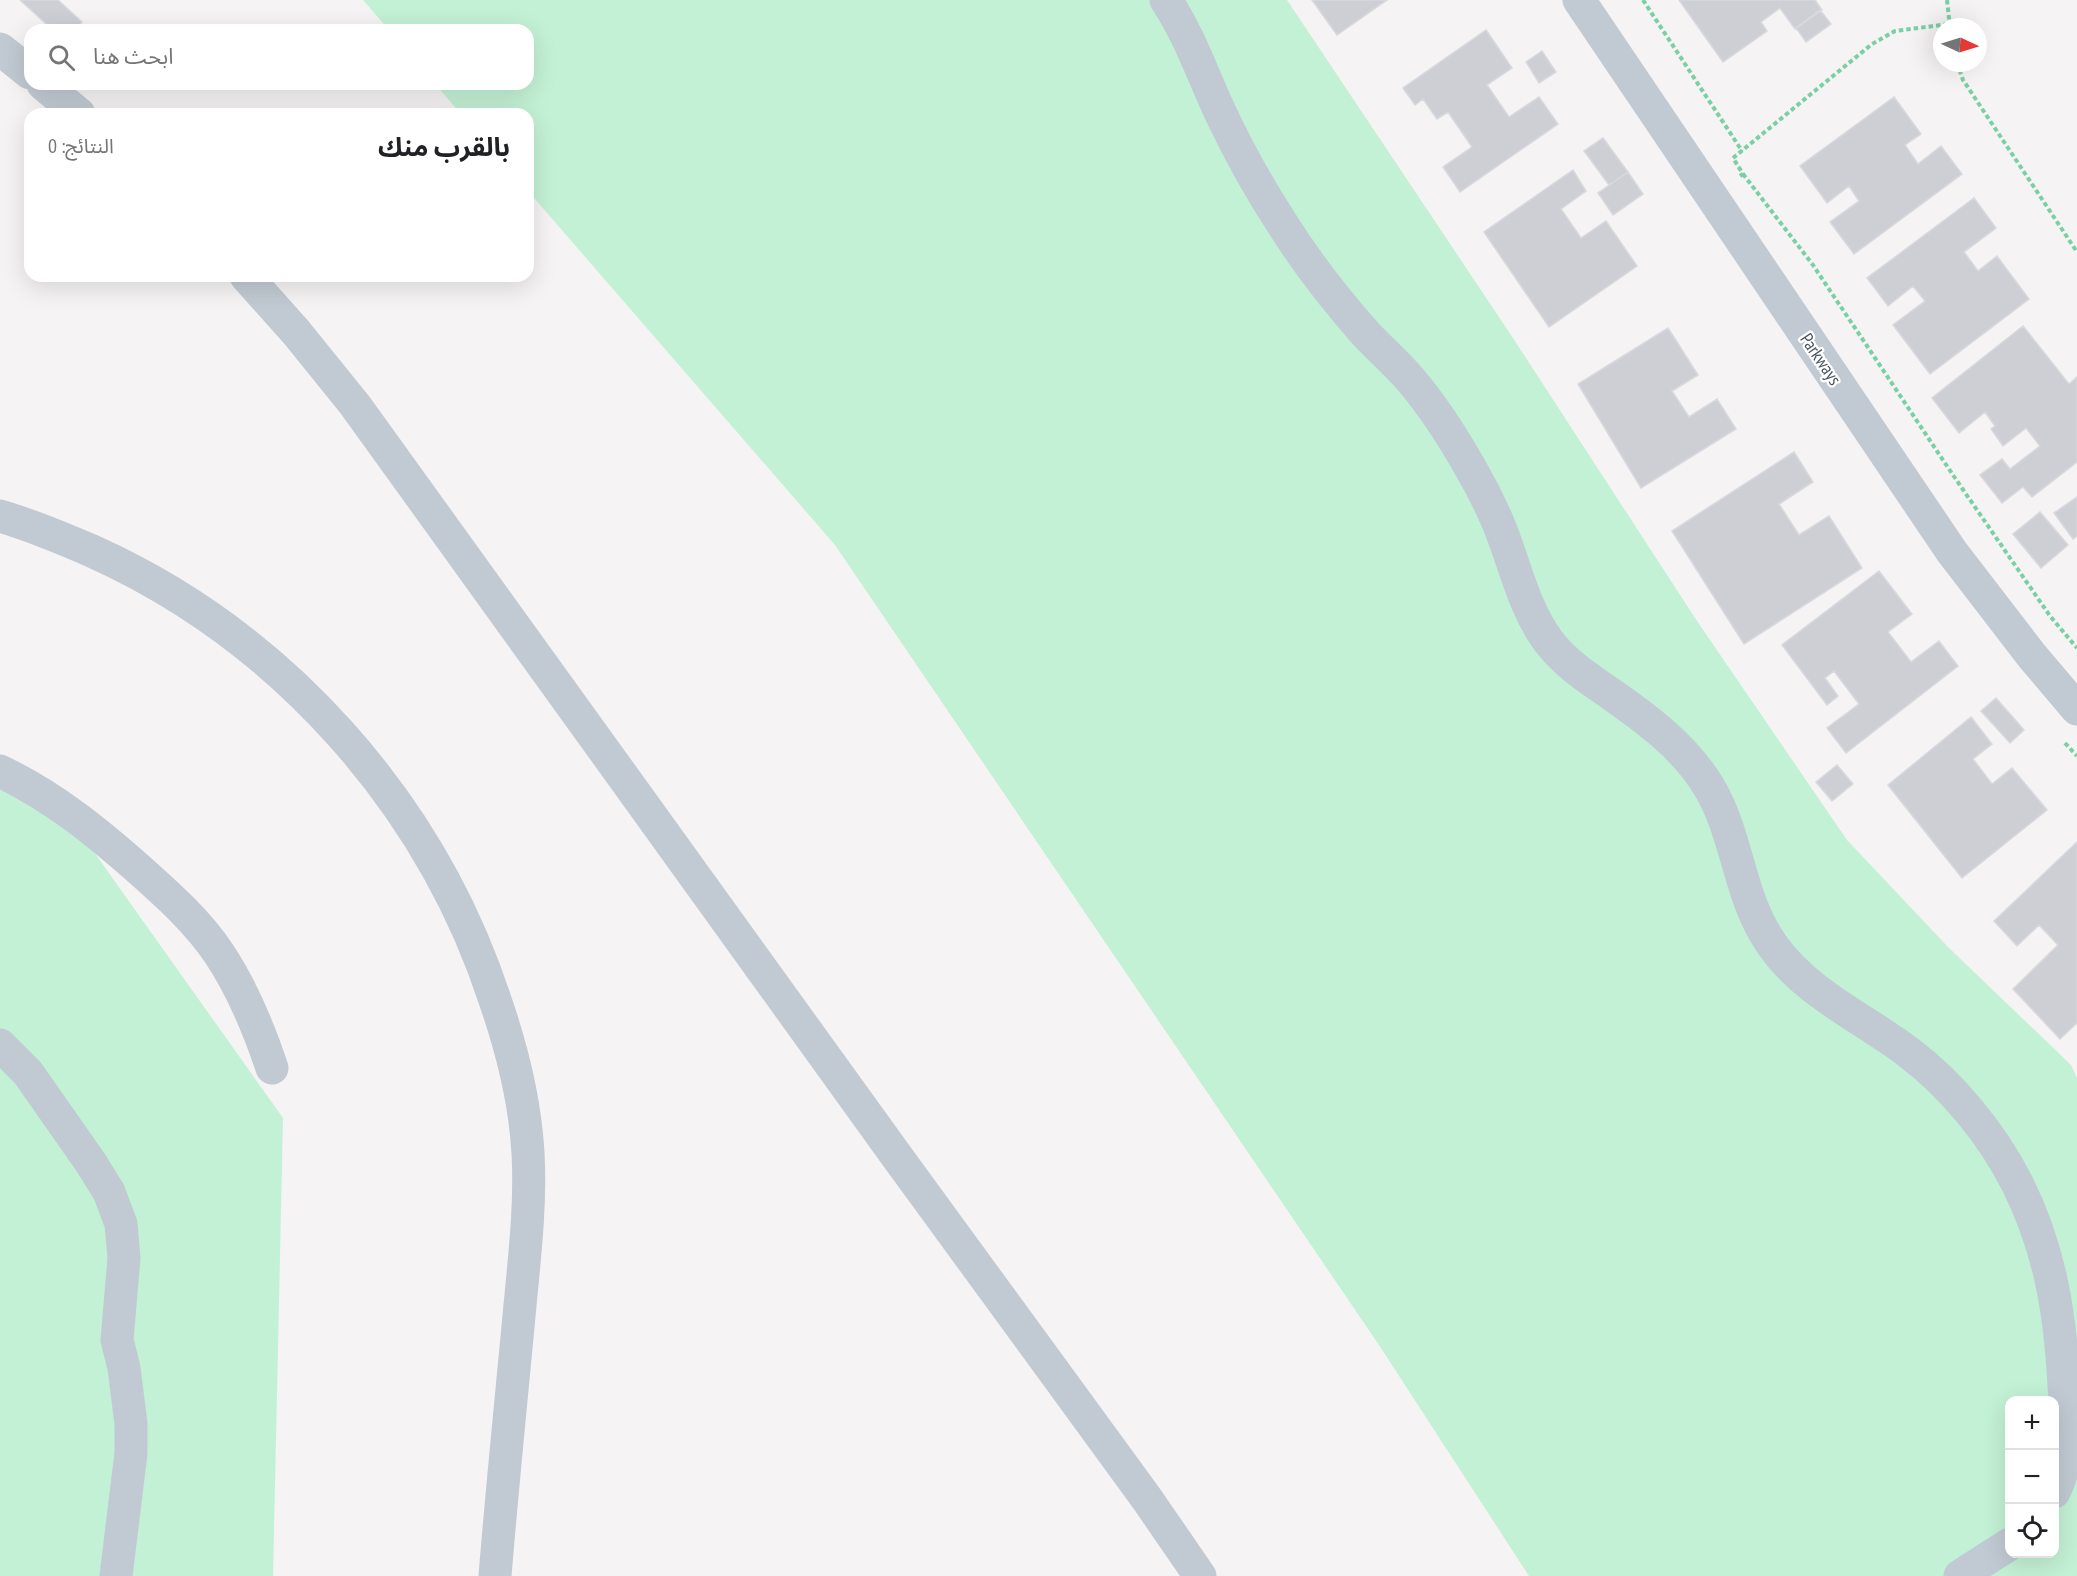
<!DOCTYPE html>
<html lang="ar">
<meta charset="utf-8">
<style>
body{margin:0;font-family:"PT Sans Narrow","Noto Sans Arabic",sans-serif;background:#f6f6f6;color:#202124;direction:rtl}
.controls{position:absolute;right:18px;bottom:18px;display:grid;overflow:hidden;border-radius:12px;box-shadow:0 6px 24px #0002}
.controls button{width:54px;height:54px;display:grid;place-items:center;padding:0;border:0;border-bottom:2px solid #e0e0e0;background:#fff;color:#202124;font:30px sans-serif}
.compass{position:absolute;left:1933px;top:18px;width:54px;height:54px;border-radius:50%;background:#fff;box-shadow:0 6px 24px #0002;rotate:94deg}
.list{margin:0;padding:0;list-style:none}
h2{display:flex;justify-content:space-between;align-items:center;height:78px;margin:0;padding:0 24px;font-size:26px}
h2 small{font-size:20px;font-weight:400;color:#757577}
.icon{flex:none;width:33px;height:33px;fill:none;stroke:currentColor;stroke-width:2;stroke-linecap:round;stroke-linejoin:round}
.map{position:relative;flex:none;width:2077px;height:1576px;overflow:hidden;direction:ltr}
.search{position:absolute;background:#fff;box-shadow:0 6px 24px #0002;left:24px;top:24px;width:510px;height:66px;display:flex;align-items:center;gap:15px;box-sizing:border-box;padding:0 21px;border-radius:18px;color:#757577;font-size:22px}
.panel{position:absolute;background:#fff;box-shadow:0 6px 24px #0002;left:24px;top:108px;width:510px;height:174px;border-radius:18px;direction:rtl}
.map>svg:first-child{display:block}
</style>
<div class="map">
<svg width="2077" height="1576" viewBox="0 0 2077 1576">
<rect width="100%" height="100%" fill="#f5f3f3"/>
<path fill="#c3f1d5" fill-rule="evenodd" d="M363,0h924l224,335 186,286 150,219 101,107 123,118 6,13v498h-548l-150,-231 -544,-800 -307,-354v-77h-67l-26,-30h93v-54h-139zM2010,1400h44v154h-44z
M0,788l57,12 226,318 -10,458h-273z"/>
<path fill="#cdcfd5" stroke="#d7d9de" stroke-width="1.5" d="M20,0h38l24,22 -7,8h-22z
M1312,0h75l-50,35z
M1679,0h136l7,10 -27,19 -15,-21 -19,14 6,9 -44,31z
M1820,10l11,14 -25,18 -10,-14z
M1486,30l26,38 -25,17 22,32 30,-20 19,27 -98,68 -17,-25 29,-20 -24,-35 -11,7 -14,-20 -8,6 -12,-17z
M1542,51l14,21 -17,11 -13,-21z
M1894,97l27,37 -16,11 13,19 23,-18 21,28 -108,80 -24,-32 29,-21 -10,-15 -22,17 -27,-37z
M1603,138l25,34 -19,13 -25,-34z
M1573,170l13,21 -25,18 20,29 25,-17 31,45 -88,61 -65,-95z
M1628,172l15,22 -30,21 -15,-22z
M1974,198l22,30 -32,24 14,19 19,-15 32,43 -99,75 -37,-49 32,-24 -12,-15 -25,20 -21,-28z
M2023,326l46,58 8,-7v85l-45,35 -9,-10 -21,16 -22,-28 22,-16 8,10 30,-23 -14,-18 -23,18 -12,-17 4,-3 -10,-14 -26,21 -27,-35z
M1668,328l30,47 -26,16 17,26 28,-18 19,30 -95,59 -63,-104z
M1794,452l19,30 -34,22 20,31 30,-19 33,52 -118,76 -72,-113z
M2077,497v39l-4,3 -19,-26z
M2040,512l28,33 -27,23 -28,-34z
M1879,571l33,43 -24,18 23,30 28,-21 19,25 -112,87 -19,-25 32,-24 -25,-33 -9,7 13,18 -11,9 -45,-60z
M1996,698l28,32 -14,13 -29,-32z
M1971,717l21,27 -19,15 19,25 20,-16 35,42 -85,68 -74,-93z
M1837,765l16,19 -21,17 -16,-19z
M2077,842v181l-17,16 -47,-50 45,-44 -19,-20 -22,21 -23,-25z"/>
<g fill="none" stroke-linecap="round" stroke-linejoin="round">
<path stroke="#7ad0a6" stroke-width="4" stroke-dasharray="4.5 3" stroke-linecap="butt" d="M1643,0l99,151
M1947,0l3,27
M1957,63l6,17 114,172
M1743,174l70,91 142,213 95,138 27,32
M1740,176l3,-2 -10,-16 139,-114 23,-13 54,-7
M2065,743l12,13"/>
<path stroke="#c1cad2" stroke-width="33" d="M1166,0c24,36 37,76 55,114 18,38 39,76 62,111 24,38 52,74 82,108 15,16 31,30 45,46 23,27 43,58 61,90 10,17 20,37 28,56 16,39 24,82 50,117 17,22 40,37 62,52 37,26 74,53 98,93 30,50 29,111 64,159 33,47 90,72 135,106 44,33 84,82 109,131 33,66 43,129 47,202 1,26 4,55 -1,81 -1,9 -5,18 -9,26
M1579,0l373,552 80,104 45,53
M0,49l30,24
M43,84l36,30
M246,276l50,56 59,73 543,753 249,341 53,77
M0,516c31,9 62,22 92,35 189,85 338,251 403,449 17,49 30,100 33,153 3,54 -4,108 -9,163 -8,86 -17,173 -24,260
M0,771c54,26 97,61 142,101 28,25 57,51 78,83 23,35 39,74 52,113
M0,1045l28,28 63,90 18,29 12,32 3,34 -7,82 7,28 7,56v29l-15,123
M1960,1576l50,-32"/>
</g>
<g text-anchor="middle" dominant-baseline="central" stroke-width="4.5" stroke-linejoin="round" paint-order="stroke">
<g font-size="18" fill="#4a5661" stroke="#fff">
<text transform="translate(1821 359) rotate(56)">Parkways</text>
</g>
</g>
</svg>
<div class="controls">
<button>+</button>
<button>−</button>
<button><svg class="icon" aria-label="locate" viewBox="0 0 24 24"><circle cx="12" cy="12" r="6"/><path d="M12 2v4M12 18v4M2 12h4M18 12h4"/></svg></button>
</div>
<svg class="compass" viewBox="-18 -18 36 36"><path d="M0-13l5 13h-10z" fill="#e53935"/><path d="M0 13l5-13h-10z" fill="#757577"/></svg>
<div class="search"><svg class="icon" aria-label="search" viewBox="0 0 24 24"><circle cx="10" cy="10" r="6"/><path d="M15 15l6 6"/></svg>ابحث هنا</div>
<section class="panel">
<h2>بالقرب منك<small>النتائج: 0</small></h2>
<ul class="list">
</ul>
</section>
</div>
